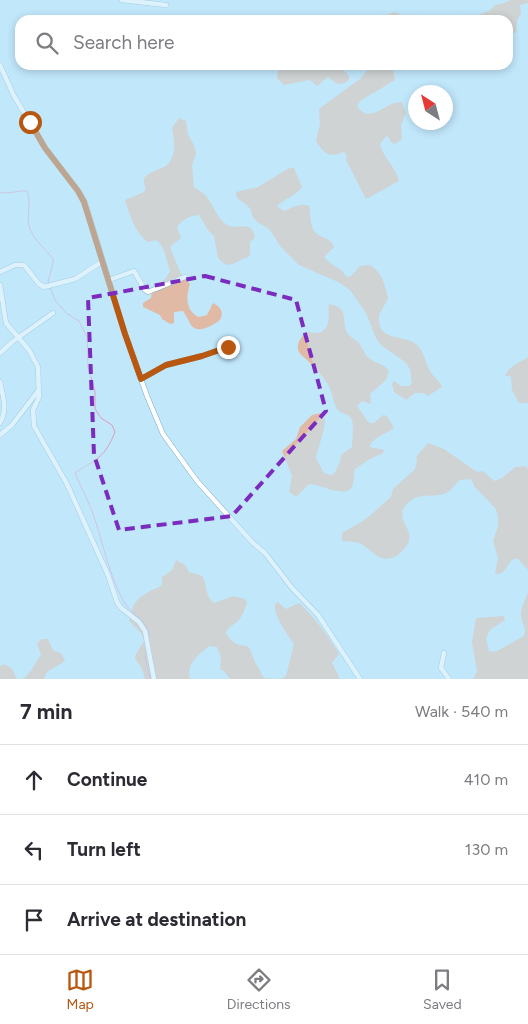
<!DOCTYPE html>
<meta charset="utf-8">
<style>
body{margin:0;font-family:Figtree,sans-serif;background:#f2f2f3;color:#2b2b33}
.compass{position:absolute;left:408px;top:85px;width:45px;height:45px;border-radius:50%;background:#fff;box-shadow:0 2px 8px #0003;rotate:324deg}
.stop{position:absolute;width:15px;height:15px;margin:-11px;border:4px solid #b75710;border-radius:50%;background:#fff}
.stop.end{background:#b75710;border-color:#fff;box-shadow:0 1px 5px #0008}
.list{margin:0;padding:0;list-style:none}
h2{display:flex;justify-content:space-between;align-items:center;height:65px;margin:0;padding:0 20px;font-size:21px}
h2 small{font-size:16px;font-weight:400;color:#7c7c81}
.list li{display:grid;grid-template-columns:32px 1fr auto;gap:15px;align-items:center;box-sizing:border-box;height:70px;padding:0 20px;border-top:1px solid #e1e1e2}
.list b{display:block;font-size:19px;white-space:nowrap}
.list em{font-size:16px;font-style:normal;color:#7c7c81}
.icon{flex:none;width:28px;height:28px;fill:none;stroke:currentColor;stroke-width:2;stroke-linecap:round;stroke-linejoin:round}
.map{position:relative;flex:none;width:528px;height:679px;overflow:hidden}
.search{position:absolute;background:#fff;box-shadow:0 2px 8px #0003;left:15px;right:15px;top:15px;height:55px;display:flex;align-items:center;gap:12px;box-sizing:border-box;padding:0 18px;border-radius:15px;color:#7c7c81;font-size:19px}
.sheet{height:275px;background:#fff}
nav{display:flex;justify-content:space-around;align-items:center;box-sizing:border-box;height:70px;border-top:1px solid #e1e1e2;background:#fff;font-size:14px;color:#7c7c81}
nav a{display:grid;justify-items:center;gap:2px}
nav .on{color:#b75710}
.map>svg:first-child{display:block}
</style>
<div class="map">
<svg width="528" height="679" viewBox="0 0 528 679">
<rect width="100%" height="100%" fill="#c1e7fb"/>
<path fill="#e1baa5" d="M511,0h17v3l-8,2 1,8 -4,8 -1,12 -8,-1v-12h-34l4,-5 11,-4 6,-6 9,-2z
M394,12l8,3 3,5h-29z
M279,65h33l6,3 12,-3h9l10,11v4c-9,7 -13,4 -21,-3l-11,9 -7,-6 -26,5 -7,-7z
M371,65h18l4,5 2,10 -35,21 -3,5c13,20 28,-5 45,-4l4,11 -5,12 1,14 -7,5 -4,-2 -4,-7 -7,9c3,14 16,23 19,37l-33,18 -20,-39 1,-4 -3,-4c-15,6 -20,2 -28,-11l4,-17 -1,-15 42,-31z
M179,118l7,3 2,14 6,10 2,8 -4,13 2,21c4,3 9,5 12,9 7,8 11,23 21,29 10,6 25,-7 28,13l-5,4v13c-4,4 -6,3 -11,6 -10,5 -12,6 -21,-3l-4,-22 -6,-6 -9,-15c-8,0 -18,5 -22,12l4,11 -11,9 10,25 10,12c-4,12 -5,27 9,33l8,-2 6,-12c8,4 11,9 7,17 -7,5 -22,15 -29,5 -3,-5 -5,-10 -8,-14l-9,1v11l-4,1 -8,-5 -2,-4 -17,-8v-4l8,-5 1,-9 14,-11 4,-7c-4,-11 -4,-24 -14,-31l-8,2c-14,-10 -18,-27 -23,-42l19,-8 2,-4c-10,-17 18,-17 23,-25 8,-12 5,-21 3,-35z
M289,168h5l8,19c-6,9 -17,11 -25,19l7,5c8,-3 16,-9 25,-5 2,8 0,20 7,27 6,6 15,4 18,14l-10,10 6,6 11,7 6,7 4,-1 9,-10 10,-1c12,7 15,20 18,33 -2,7 -9,13 -9,21 -1,23 28,15 38,26 9,9 8,21 16,30 4,5 7,7 9,12l-14,9 -4,-3h-9l-9,7 -12,-8 -2,-8 2,-3 7,5h8l3,-3 -2,-14 -5,-7 -24,-17 -5,-7 -10,-25 -16,-23 -12,-8 -39,-17 -18,-18 -12,-18 -12,-7 -5,-6c1,-9 -9,-13 -15,-18l-1,-6 22,-5z
M329,304c24,4 9,20 21,32 3,3 6,4 9,7 4,6 6,12 11,16 7,5 16,5 19,13l-3,8 -16,14 1,10 -9,-3 -5,5 12,17h5l9,-8 4,1 7,12c-8,6 -19,8 -24,17v2l14,3 -1,3 -13,6 -15,10c-2,5 0,14 -4,19 -6,10 -31,-4 -42,-4l-13,13 -7,-5 3,-16 -10,-25 14,-12 4,-12 12,-12 9,-2 4,7c-1,14 -6,24 -9,38l8,15 6,2 4,-1 6,-12 1,-7 11,-8c0,-8 2,-19 0,-27 -3,-8 -11,-5 -15,-11 -5,-9 -4,-19 -12,-29 -4,-6 -10,-12 -15,-17 -3,-4 -9,-7 -11,-11 -4,-7 3,-17 8,-20l13,1c13,-9 7,-16 9,-29z
M528,357v46h-9l-7,-13 -1,-13 -1,-1h-5c4,-10 14,-13 23,-19z
M428,443l16,6 30,21 4,2 5,-1 11,10 8,-3 13,-11 11,-1 2,3v101l-11,-12c-10,2 -9,13 -18,16l-4,-1 3,-15 -5,-17 5,-15v-9l-2,-8 -21,-22 -4,-8 -11,1c-5,4 -9,11 -14,13 -11,6 -27,-3 -40,12 -14,17 16,26 -3,45 -3,4 -7,7 -12,8 -13,4 -20,-9 -30,-14 -5,-3 -13,-2 -19,-3v-8l24,-14 25,-22 2,-8 22,-20 2,-9 -1,-3z
M176,560l9,5 4,7 13,4c6,9 2,19 12,27l19,-7 12,3 2,3c-1,6 -5,15 -9,19 -5,5 -10,5 -12,12 6,10 10,12 21,13l3,3 5,13 9,16 13,1h-47l-6,-8 -4,-2 1,-12 -4,-10 -8,-1c-11,9 -23,18 -19,33h-45l-3,-10 -7,-11 1,-4 8,-13 -3,-8 -12,-12c2,-13 6,-22 19,-29 5,-3 9,-3 14,-7v-8l10,-7z
M528,592v87h-55l4,-7 -5,-30 4,-24 28,-2 1,4 -15,10 -4,8 3,13 4,1 4,-1 27,-15c3,-8 -2,-12 -3,-20 -1,-5 5,-19 7,-24z
M278,602l8,7 13,-6c17,15 28,32 40,51l-7,9 8,16h-60l6,-3 8,-32c-6,-9 -21,-29 -19,-40z
M42,639h6l5,11 8,3 4,8 -18,11 -3,7h-21c8,-6 12,-16 18,-24l-4,-12z
M5,664l7,5 5,10h-17v-13z"/>
<g fill="none" stroke-linecap="round" stroke-linejoin="round">
<path stroke="#de9cbb" stroke-width="1" d="M0,192c8,3 18,-2 27,-1 5,12 -1,24 2,35 4,14 16,22 24,33v4l-5,19 7,18 11,13 13,8 8,16 1,30 7,25v17l6,9 11,7 3,7c-10,26 -19,27 -40,41 7,17 16,32 21,50 8,25 14,53 27,77 9,17 26,17 26,40
M147,649l-2,9 5,21"/>
<g stroke="#7faec4" stroke-width="5.5">
<path id="street" d="M122,0l44,5
M0,65l14,31 31,52 33,43 7,11 40,132 22,62 16,38 34,47 55,61 13,11 27,35 26,27 42,64
M0,272l15,-7h9l15,19 5,3 31,-8 28,-18
M109,280l25,-9 11,19 3,2 37,-15
M0,285l6,38 23,27 9,17 1,30 -6,13 1,16 33,58 41,91 9,27 3,5 19,15 6,9 9,48
M0,353l12,-11 41,-29
M141,379l25,-14 36,-9 26,-9
M0,382c3,15 8,27 0,41
M0,435l12,-10 26,-34
M444,653l-3,15 8,11"/>
</g>
<use href="#street" stroke="#fff" stroke-width="4.5"/>
</g>
<g fill="none" stroke-linecap="round" stroke-linejoin="round">
<path stroke="#b75710" stroke-width="6" d="M30,122l15,26 33,43 6,11 41,132 16,45 25,-14 36,-9 26,-9"/>
</g>
<path d="M0 0H528V679H0ZM205,276l91,24 30,111 -94,105 -113,14 -25,-75 -6,-157z" fill="#c1e7fb" fill-opacity=".55" fill-rule="evenodd"/>
<path fill="none" stroke="#7b2cbf" stroke-width="4" stroke-dasharray="10 6" stroke-linejoin="round" d="M205,276l91,24 30,111 -94,105 -113,14 -25,-75 -6,-157z"/>
</svg>
<svg class="compass" viewBox="-18 -18 36 36"><path d="M0-13l5 13h-10z" fill="#e53935"/><path d="M0 13l5-13h-10z" fill="#7c7c81"/></svg>
<div class="stop" style="left:30px;top:122px"></div>
<div class="stop end" style="left:228px;top:347px"></div>
<div class="search"><svg class="icon" aria-label="search" viewBox="0 0 24 24"><circle cx="10" cy="10" r="6"/><path d="M15 15l6 6"/></svg>Search here</div>
</div>
<section class="sheet">
<h2>7 min<small>Walk · 540 m</small></h2>
<ul class="list">
<li><svg class="icon" aria-label="ahead" viewBox="0 0 24 24"><path d="M12 20V5M6 11l6-6 6 6"/></svg><div><b>Continue</b></div><em>410 m</em></li>
<li><svg class="icon" aria-label="left" viewBox="0 0 24 24"><path d="M17 20v-9H6M10 6l-5 5 5 5"/></svg><div><b>Turn left</b></div><em>130 m</em></li>
<li><svg class="icon" aria-label="arrive" viewBox="0 0 24 24"><path d="M6 21V4h12l-3 4 3 4H6"/></svg><div><b>Arrive at destination</b></div></li>
</ul>
</section>
<nav>
<a class="on"><svg class="icon" aria-label="map" viewBox="0 0 24 24"><path d="M3 6l6-2 6 2 6-2v14l-6 2-6-2-6 2zM9 4v14M15 6v14"/></svg>Map</a>
<a><svg class="icon" aria-label="directions" viewBox="0 0 24 24"><path d="M12 3l9 9-9 9-9-9zM9 14v-3h6M13 9l2 2-2 2"/></svg>Directions</a>
<a><svg class="icon" aria-label="saved" viewBox="0 0 24 24"><path d="M7 4h10v16l-5-4-5 4z"/></svg>Saved</a>
</nav>
